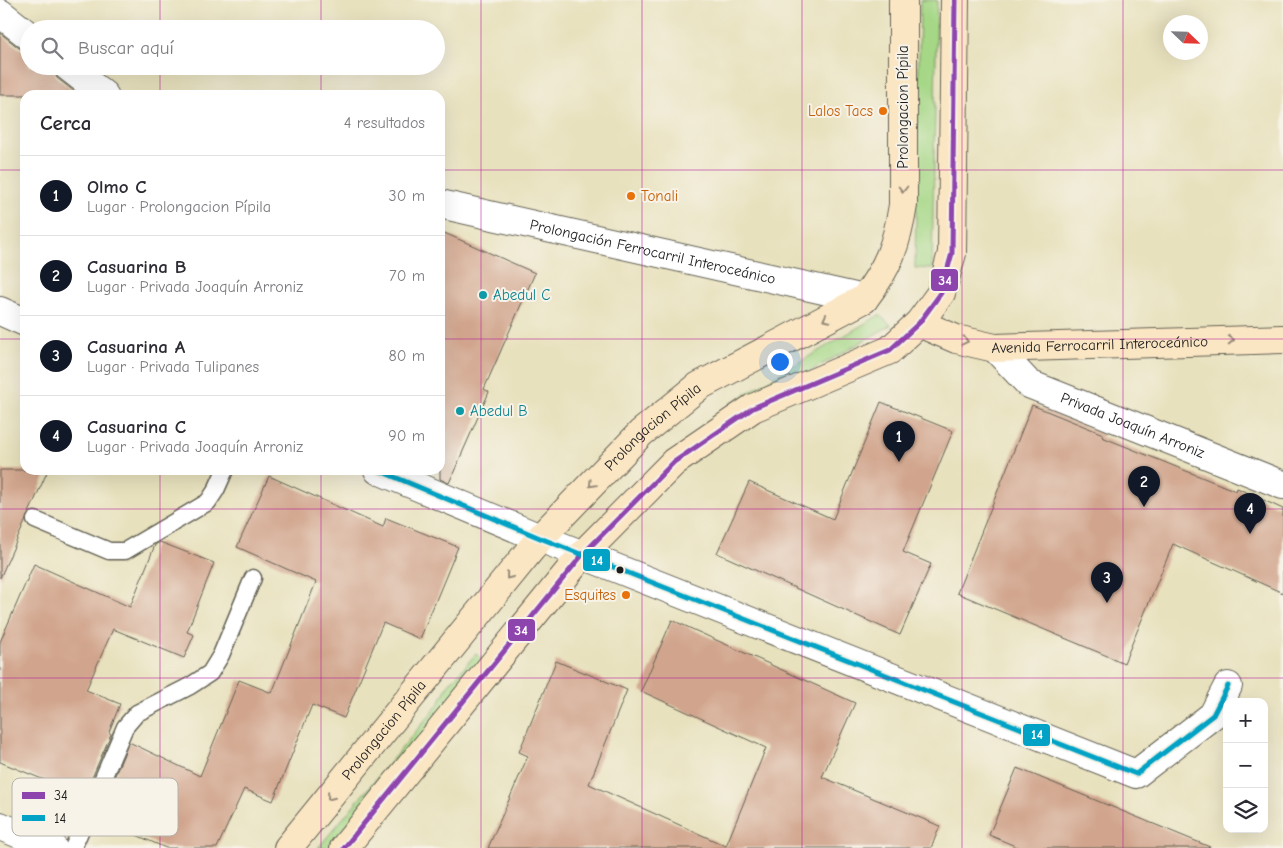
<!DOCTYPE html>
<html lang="es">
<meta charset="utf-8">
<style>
body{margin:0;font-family:"Comic Neue",sans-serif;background:#f2f2f3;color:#2b2b33}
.controls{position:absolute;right:15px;bottom:15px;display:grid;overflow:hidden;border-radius:10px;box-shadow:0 5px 20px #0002}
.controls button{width:45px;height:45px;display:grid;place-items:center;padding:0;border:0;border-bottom:1px solid #e1e1e2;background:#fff;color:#2b2b33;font:25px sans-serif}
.compass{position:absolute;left:1163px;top:15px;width:45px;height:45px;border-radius:50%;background:#fff;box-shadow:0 5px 20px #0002;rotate:113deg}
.you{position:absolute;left:779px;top:361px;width:18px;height:18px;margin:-12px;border:4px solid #fff;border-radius:50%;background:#1a73e8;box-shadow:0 0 0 8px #1a73e833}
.badge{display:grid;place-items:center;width:32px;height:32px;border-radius:50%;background:#111827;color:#fff;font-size:16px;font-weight:700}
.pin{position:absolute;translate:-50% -41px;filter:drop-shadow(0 1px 2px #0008)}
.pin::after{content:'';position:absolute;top:26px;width:18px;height:15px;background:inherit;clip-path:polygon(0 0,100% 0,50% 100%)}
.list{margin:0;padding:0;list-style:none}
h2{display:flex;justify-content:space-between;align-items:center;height:65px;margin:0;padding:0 20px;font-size:21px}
h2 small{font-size:16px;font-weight:400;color:#7c7c81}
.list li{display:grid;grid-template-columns:32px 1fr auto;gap:15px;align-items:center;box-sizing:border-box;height:80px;padding:0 20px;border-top:1px solid #e1e1e2}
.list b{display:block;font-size:19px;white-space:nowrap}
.list p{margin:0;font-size:16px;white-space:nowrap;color:#7c7c81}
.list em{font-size:16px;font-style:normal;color:#7c7c81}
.icon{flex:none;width:28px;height:28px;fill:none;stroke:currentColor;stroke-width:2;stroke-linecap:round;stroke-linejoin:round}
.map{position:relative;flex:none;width:1283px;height:848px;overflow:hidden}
.search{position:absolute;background:#fff;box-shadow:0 5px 20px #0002;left:20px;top:20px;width:425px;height:55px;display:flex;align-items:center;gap:12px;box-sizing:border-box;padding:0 18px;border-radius:28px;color:#7c7c81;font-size:19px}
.panel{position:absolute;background:#fff;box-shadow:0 5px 20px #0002;left:20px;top:90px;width:425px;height:385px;border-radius:15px}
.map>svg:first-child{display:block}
</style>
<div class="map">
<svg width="1283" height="848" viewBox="0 0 1283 848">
<rect width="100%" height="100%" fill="#f7f3e8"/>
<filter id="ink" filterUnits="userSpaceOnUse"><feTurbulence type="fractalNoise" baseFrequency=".02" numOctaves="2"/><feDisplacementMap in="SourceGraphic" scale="10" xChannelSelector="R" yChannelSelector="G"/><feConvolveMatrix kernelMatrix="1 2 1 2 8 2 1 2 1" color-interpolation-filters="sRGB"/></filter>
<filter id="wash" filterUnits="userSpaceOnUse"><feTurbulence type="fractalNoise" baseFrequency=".0096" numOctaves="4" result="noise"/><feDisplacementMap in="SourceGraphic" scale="20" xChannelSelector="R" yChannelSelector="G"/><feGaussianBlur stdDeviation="1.12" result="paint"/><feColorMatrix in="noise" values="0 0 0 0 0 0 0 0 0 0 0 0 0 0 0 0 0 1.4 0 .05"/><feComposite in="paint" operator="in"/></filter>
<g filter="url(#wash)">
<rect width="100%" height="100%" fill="#e8e1bd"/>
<path fill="#a5d786" stroke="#607a51" d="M920,0h17l-5,269 -17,-1z
M879,315l12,10 -155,89 -7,-10z
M476,654l11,8 -143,186h-26l120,-143 10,-20z"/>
<g id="blocks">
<path fill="#d1a58d" d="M0,33l19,15 10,3v15h23l5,12 22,17h-79z
M440,231l95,42 -51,116 5,3 -40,91 -9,-4z
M881,402l72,29 -50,121 28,12 -31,71 -183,-82 32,-71 84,37z
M1032,405l71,29 -1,3 134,54 1,-3 46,21v84l-110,-49 -49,119 -167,-70z
M0,470h48l-48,108z
M269,476l114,51 3,-9 72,29 -38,92 -37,-16 -39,95 -32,-13 -39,96 -29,-12 -27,59h-51l-46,-20 7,-15 -24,-9 26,-62 71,34 39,-96 33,13 44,-111 -79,-35z
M160,542l54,21 -27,69 7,3 -10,23 -71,-29 -27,61 34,14 -11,28 2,2 -27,62 -84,-34v-120l34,-78 96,43 25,-62z
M672,620l183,83 -33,74 118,49 -9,22h-443l40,-92 -9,-4 37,-91 71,29 -38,94 137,62 40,-98 -125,-57z
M1017,768l193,79v1h-190l-31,-13z"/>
</g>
</g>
<g filter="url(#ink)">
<use href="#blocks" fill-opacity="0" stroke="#636154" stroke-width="1"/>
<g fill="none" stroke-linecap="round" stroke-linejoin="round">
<g stroke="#636154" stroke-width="19">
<path id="service" d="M35,520l74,31h16l83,-49 8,-12 9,-20
M73,848l52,-121 12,-14 53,-27 20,-13 11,-18 32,-77"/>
</g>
<g stroke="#636154" stroke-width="30">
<g id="minor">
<path d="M0,13l29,23"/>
<path d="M67,66l37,29"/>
<path id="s1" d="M440,204l424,95"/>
<path d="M0,311l25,11"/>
<path id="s2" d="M995,348l34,36 254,101"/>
<path d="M378,470l162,68 596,236 77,-59 15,-29"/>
<path d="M0,826l53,22"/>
</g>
</g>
<g stroke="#636154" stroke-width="30">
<g id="secondary">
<path id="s3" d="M919,323l37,16 39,9 288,-9"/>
<path id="s4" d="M288,848l252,-310 101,-105 58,-47 165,-87c24,-31 33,-55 39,-94v-205"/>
<path d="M344,848l239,-294 91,-92 79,-54 137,-58 29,-27 22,-30 11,-40 3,-253"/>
</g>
</g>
<use href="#service" stroke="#fff" stroke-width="16"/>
<use href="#minor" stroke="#fff" stroke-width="28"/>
<use href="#secondary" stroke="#fbe6c4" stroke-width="28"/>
<g stroke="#f7f3e8" stroke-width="9">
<path id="bus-1" d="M344,848l239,-294 91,-92 79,-54 137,-58 29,-27 22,-30 11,-40 3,-253"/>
</g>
<g stroke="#f7f3e8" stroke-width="9">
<path id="bus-2" d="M378,470l162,68 596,236 77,-59 15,-29"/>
</g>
<use href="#bus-1" stroke="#8e44ad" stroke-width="5"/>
<use href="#bus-2" stroke="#01a2c5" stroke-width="5"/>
</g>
<defs><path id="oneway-chevron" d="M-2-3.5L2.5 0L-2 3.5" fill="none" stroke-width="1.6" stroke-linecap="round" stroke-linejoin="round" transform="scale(1.25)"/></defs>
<g stroke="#978b78">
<use href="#oneway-chevron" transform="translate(903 189) rotate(90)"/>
<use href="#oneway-chevron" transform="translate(826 319) rotate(152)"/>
<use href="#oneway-chevron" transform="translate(1231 340) rotate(-2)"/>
<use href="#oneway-chevron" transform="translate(965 341) rotate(13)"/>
<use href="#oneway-chevron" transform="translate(592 484) rotate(134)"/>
<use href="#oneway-chevron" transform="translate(509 576) rotate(129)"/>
<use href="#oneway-chevron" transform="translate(330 797) rotate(129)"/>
</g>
</g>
<path fill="none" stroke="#b5179e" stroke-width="1" stroke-opacity="0.55" d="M160,0v29M321,0v29M481,0v848M642,0v848M802,0v848M962,0v848M1123,0v848M160,66v29M321,66v29M0,170h25M440,170h843M0,339h25M440,339h843M160,470v378M321,470v378M0,509h1283M0,678h1283"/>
<g fill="#e8710a" stroke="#f7f3e8" stroke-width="2">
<circle cx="883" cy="111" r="5"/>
<circle cx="631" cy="196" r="5"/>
<circle cx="626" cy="595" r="5"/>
</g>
<g fill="#0f9aa8" stroke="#f7f3e8" stroke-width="2">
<circle cx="483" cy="295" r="5"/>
<circle cx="460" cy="411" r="5"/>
</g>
<circle fill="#1c1c1c" stroke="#f7f3e8" stroke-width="2" cx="620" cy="570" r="4.5"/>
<g text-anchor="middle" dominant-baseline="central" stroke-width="4" stroke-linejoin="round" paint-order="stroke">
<g font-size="15" fill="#1c1c1c" stroke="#f7f3e8">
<text transform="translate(903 107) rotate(-90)">Prolongacion Pípila</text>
<text stroke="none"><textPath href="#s1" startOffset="218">Prolongación Ferrocarril Interoceánico</textPath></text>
<text stroke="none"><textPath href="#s3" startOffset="185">Avenida Ferrocarril Interoceánico</textPath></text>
<text stroke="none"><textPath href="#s2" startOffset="161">Privada Joaquín Arroniz</textPath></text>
<text stroke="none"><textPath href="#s4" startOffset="558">Prolongacion Pípila</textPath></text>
<text stroke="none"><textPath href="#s4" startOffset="152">Prolongacion Pípila</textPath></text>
</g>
<g font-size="15" fill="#c56008" stroke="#f7f3e8" text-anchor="end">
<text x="873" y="111">Lalos Tacs</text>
<text x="641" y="196" text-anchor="start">Tonali</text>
<text x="616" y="595">Esquites</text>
</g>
<g font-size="15" fill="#0d838f" stroke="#f7f3e8" text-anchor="start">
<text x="493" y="295">Abedul C</text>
<text x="470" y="411">Abedul B</text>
</g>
</g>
<rect x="12" y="778" width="166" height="58" rx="8" fill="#f7f3e8" stroke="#b5b2ab" stroke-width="1"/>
<rect x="22" y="792" width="23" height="7" fill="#8e44ad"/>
<rect x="22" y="815" width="23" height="6" fill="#01a2c5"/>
<g font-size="14" fill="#1c1c1c">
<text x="54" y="800">34</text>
<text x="54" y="823">14</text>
</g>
<g stroke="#f7f3e8" stroke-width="2">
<rect x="930" y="268" width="29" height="24" rx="5" fill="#8e44ad"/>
<rect x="582" y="548" width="29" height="24" rx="5" fill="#01a2c5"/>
<rect x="507" y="618" width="29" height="24" rx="5" fill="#8e44ad"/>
<rect x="1022" y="723" width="29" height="24" rx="5" fill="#01a2c5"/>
</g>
<g font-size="14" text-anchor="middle" font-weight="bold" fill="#fff">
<text x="945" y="285">34</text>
<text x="597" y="565">14</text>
<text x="521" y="635">34</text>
<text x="1037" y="739">14</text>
</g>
</svg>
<div class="controls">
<button>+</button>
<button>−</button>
<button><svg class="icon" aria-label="layers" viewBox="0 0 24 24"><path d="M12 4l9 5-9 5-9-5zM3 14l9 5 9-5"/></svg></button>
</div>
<svg class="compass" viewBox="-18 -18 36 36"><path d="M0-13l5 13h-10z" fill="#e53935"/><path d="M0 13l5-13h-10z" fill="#7c7c81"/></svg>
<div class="you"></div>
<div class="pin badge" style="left:899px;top:462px">1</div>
<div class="pin badge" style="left:1144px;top:507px">2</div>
<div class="pin badge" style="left:1107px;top:603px">3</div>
<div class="pin badge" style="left:1250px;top:534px">4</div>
<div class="search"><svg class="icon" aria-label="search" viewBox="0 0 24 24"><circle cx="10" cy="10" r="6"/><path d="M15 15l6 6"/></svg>Buscar aquí</div>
<section class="panel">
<h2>Cerca<small>4 resultados</small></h2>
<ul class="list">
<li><span class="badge">1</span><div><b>Olmo C</b><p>Lugar · Prolongacion Pípila</p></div><em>30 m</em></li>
<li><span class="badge">2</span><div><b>Casuarina B</b><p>Lugar · Privada Joaquín Arroniz</p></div><em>70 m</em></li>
<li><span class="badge">3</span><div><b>Casuarina A</b><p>Lugar · Privada Tulipanes</p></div><em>80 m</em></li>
<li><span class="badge">4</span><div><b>Casuarina C</b><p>Lugar · Privada Joaquín Arroniz</p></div><em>90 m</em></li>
</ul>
</section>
</div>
